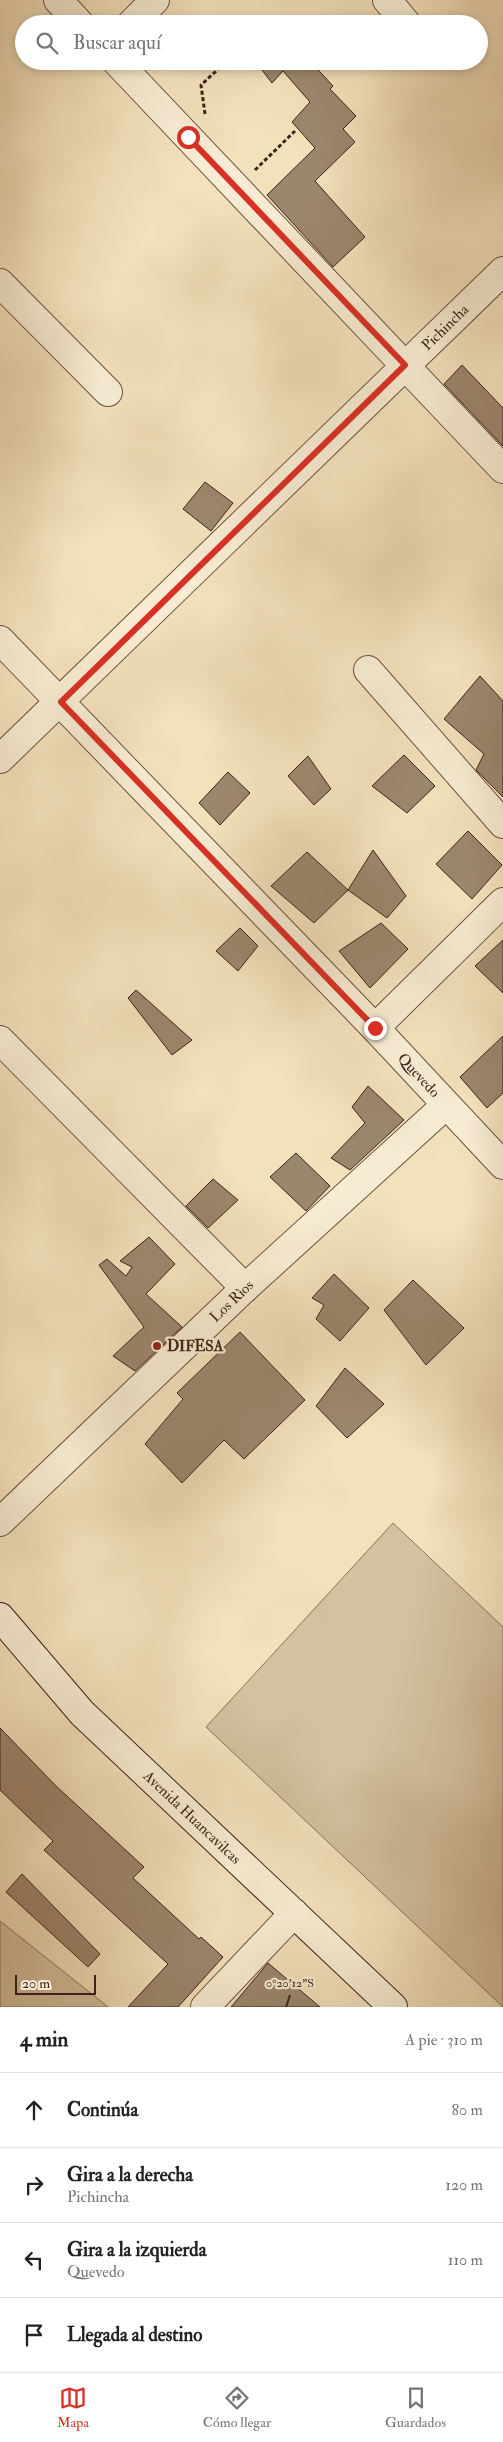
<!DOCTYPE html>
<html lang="es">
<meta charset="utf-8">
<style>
body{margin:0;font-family:"IM FELL Double Pica",serif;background:#f2f2f2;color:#222}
.scale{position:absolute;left:15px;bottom:12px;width:81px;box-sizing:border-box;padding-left:5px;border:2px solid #3d231a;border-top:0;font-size:14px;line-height:18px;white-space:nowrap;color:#3d231a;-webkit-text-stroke:4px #f7ecd3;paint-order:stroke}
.stop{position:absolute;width:15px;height:15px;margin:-11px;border:4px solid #d93025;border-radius:50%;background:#fff}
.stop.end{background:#d93025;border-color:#fff;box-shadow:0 1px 5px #0008}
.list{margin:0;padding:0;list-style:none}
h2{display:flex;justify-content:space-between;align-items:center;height:65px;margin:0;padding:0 20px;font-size:21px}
h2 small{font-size:16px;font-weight:400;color:#767676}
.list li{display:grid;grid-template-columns:32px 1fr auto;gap:15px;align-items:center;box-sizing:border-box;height:75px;padding:0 20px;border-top:1px solid #e0e0e0}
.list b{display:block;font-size:19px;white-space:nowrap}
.list p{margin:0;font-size:16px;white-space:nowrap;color:#767676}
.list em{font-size:16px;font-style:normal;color:#767676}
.icon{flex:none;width:28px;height:28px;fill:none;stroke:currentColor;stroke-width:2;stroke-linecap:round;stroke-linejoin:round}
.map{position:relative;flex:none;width:503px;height:2007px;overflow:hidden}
.search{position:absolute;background:#fff;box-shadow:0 2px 8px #0003;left:15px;right:15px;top:15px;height:55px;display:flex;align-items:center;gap:12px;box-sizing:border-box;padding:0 18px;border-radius:28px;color:#767676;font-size:19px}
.sheet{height:365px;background:#fff}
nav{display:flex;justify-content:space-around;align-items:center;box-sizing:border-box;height:70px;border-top:1px solid #e0e0e0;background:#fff;font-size:14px;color:#767676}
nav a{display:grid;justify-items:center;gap:2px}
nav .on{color:#d93025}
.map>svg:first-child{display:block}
</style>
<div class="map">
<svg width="503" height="2007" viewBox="0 0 503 2007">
<rect width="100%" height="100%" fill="#f3e1bc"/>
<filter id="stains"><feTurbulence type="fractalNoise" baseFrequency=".004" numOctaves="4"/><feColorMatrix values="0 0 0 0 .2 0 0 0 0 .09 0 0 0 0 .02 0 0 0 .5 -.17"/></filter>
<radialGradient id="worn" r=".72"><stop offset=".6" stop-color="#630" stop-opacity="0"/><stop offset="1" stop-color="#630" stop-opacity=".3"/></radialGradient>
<path fill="#d4c1a0" stroke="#88725d" d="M393,1523l110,104v380l-297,-280z
M0,1921l108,86h-108z"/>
<path fill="#9c866e" stroke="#3d231a" d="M255,61h55l23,25 -3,3 26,27 -13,13 12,13 -40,39 50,56 -32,30 -66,-72 48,-47 -23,-26 18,-20 -27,-31 -11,12z
M462,365l41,43v38l-59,-62z
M205,482l28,21 -22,28 -28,-22z
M480,676l23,25v96l-27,-27 8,-16 -40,-35z
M404,755l31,31 -28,27 -35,-27z
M308,756l23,33 -17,16 -26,-29z
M228,772l22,21 -30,32 -21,-22z
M468,831l34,34 -30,34 -36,-35z
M373,850l33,46 -19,22 -39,-28z
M307,852l41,38 -34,33 -43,-37z
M381,923l27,26 -38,39 -31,-37z
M240,928l18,18 -20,25 -22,-20z
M503,940v53l-28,-27z
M136,990l56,50 -20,15 -44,-57z
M503,1036v57l-16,15 -27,-31z
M368,1086l36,34 -54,50 -19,-12 34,-35 -13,-16z
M296,1153l34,33 -24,25 -36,-34z
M213,1179l25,21 -30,28 -22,-22z
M149,1237l26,27 -29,30 36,33 -47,44 -22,-15 31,-29 -45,-62 8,-6 19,17 6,-9 -12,-6z
M334,1274l35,34 -29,33 -24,-22 8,-14 -12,-7z
M413,1280l51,48 -38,37 -42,-55z
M240,1332l65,68 -61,59 -20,-19 -42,43 -37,-39 38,-45 -6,-6z
M345,1368l39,36 -37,34 -31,-32z
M0,1728l56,58 88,81 -11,11 66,61 2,-2 22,20 -45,50h-50l40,-43 -124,-114 9,-9 -53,-51z
M22,1874l78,80 -12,13 -82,-75z
M268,1963l52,44h-89z"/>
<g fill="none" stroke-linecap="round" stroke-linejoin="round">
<g stroke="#6a5242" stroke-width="30">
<g id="street">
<path d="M58,0l22,24"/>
<path d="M387,0l20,24"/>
<path d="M131,24l24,-24"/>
<path d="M116,61l387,408"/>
<path d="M0,283l108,109"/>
<path id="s1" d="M0,640l375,388 128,137"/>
<path d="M368,670l135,154"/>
<path id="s2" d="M0,759l503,-488"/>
<path d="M375,1028l128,-126"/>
<path d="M0,1040l245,248"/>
<path id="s3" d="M0,1522l245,-234 201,-183"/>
<path d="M205,2007l89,-94"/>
</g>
</g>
<g stroke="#3d231a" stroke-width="30">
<g id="secondary">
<path id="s4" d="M0,1617l82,96 311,294"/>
</g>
</g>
<path stroke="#3d231a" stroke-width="3" stroke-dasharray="4 2.5" stroke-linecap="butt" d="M205,114l-4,-29 26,-24
M255,170l40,-39"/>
<use href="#street" stroke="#f7ecd3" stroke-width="28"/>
<use href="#secondary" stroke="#f7ecd3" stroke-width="28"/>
</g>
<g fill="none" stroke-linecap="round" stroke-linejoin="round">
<path stroke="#d93025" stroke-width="6" d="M188,137l217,228 -344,337 314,326"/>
</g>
<path fill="none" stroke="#3d231a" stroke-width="2" d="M286,2007l4,-12"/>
<circle fill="#8f2418" stroke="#f7ecd3" stroke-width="2" cx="157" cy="1346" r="5"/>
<g text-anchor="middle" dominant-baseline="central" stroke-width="4.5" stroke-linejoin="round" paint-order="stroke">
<g font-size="15" fill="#3d231a" stroke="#f7ecd3">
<text stroke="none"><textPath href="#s2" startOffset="620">Pichincha</textPath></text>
<text stroke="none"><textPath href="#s1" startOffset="604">Quevedo</textPath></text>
<text stroke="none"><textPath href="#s3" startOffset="320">Los Rìos</textPath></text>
<text stroke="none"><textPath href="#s4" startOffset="278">Avenida Huancavilcas</textPath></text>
</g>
<g font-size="15" font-weight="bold" fill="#3d231a" stroke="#f7ecd3" text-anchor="start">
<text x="167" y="1346">DIFESA</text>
</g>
</g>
<g font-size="12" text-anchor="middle" fill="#3d231a" stroke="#f7ecd3" stroke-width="4.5" stroke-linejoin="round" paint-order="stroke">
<text x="290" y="1987">0°20'12"S</text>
</g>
<rect width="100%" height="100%" filter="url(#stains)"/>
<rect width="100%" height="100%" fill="url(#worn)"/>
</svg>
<div class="scale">20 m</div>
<div class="stop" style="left:188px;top:137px"></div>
<div class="stop end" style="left:375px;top:1028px"></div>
<div class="search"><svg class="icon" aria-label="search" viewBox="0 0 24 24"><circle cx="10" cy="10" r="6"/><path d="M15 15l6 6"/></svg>Buscar aquí</div>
</div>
<section class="sheet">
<h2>4 min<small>A pie · 310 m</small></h2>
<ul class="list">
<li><svg class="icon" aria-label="ahead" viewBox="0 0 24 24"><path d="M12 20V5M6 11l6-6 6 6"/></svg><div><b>Continúa</b></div><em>80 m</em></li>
<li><svg class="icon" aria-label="right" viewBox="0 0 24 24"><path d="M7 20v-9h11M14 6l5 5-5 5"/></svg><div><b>Gira a la derecha</b><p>Pichincha</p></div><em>120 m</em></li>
<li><svg class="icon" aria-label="left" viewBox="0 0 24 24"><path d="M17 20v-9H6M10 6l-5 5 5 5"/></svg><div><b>Gira a la izquierda</b><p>Quevedo</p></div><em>110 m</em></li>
<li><svg class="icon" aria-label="arrive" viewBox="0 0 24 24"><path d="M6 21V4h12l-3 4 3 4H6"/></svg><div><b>Llegada al destino</b></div></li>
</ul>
</section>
<nav>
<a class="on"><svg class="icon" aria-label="map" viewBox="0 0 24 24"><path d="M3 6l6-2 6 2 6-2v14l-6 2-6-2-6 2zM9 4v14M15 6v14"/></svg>Mapa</a>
<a><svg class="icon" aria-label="directions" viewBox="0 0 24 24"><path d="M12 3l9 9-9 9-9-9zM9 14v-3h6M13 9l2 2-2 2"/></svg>Cómo llegar</a>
<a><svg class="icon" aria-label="saved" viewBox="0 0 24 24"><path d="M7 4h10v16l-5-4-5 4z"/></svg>Guardados</a>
</nav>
